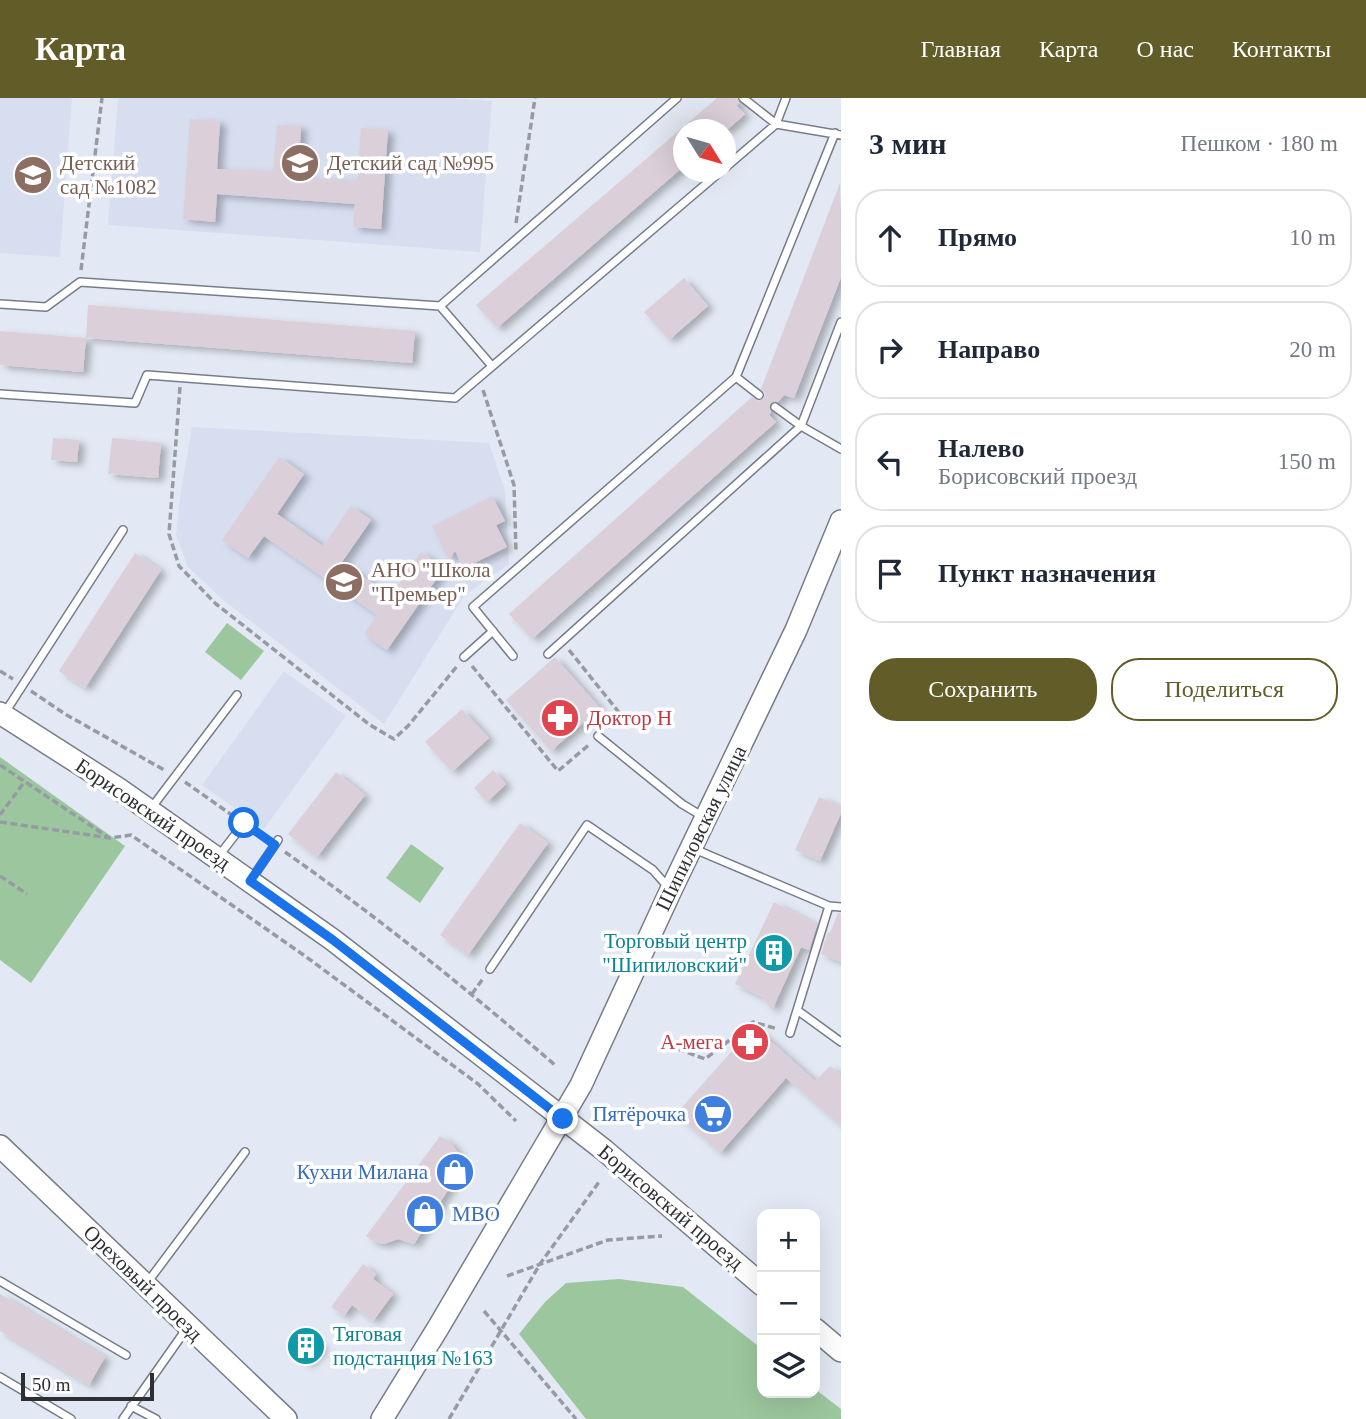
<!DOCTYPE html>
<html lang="ru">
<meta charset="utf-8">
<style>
body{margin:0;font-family:Georgia,serif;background:#f2f2f3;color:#1f2937}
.controls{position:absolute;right:21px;bottom:21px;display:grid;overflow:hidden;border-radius:14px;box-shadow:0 7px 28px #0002}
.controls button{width:63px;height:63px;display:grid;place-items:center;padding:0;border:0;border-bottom:2px solid #e0e1e3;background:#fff;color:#1f2937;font:35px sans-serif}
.compass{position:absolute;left:673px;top:21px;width:63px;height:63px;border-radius:50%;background:#fff;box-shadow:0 7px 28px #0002;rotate:127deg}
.scale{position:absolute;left:21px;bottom:18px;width:133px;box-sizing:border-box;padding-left:7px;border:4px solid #2d2f33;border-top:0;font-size:19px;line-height:24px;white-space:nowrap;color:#2d2f33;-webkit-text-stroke:5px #fff;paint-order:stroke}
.stop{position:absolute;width:21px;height:21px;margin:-16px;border:5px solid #1a73e8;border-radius:50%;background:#fff}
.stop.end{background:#1a73e8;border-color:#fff;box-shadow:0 2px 7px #0008}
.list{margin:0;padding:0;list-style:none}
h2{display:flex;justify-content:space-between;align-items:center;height:91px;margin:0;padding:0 28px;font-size:30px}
h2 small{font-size:23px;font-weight:400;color:#747a83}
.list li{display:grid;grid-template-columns:46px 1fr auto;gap:21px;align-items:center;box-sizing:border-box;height:98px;margin:0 14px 14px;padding:0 14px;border:2px solid #e0e1e3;border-radius:28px}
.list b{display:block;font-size:26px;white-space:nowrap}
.list p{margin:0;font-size:23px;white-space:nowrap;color:#747a83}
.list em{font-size:23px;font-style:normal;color:#747a83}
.actions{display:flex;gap:14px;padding:21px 28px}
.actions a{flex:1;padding:16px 0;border:2px solid #625c28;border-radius:28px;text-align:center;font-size:24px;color:#625c28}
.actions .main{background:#625c28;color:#fff}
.icon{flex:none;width:38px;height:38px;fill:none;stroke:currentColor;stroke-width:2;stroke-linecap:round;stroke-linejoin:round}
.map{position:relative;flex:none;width:841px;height:1321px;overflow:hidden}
header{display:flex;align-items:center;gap:42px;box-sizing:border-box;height:98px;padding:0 35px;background:#625c28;color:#fff}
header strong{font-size:33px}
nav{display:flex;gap:38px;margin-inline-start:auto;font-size:24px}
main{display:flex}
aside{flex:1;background:#fff}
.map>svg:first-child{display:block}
</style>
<header>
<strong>Карта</strong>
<nav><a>Главная</a><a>Карта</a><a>О нас</a><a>Контакты</a></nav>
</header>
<main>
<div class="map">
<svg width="841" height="1321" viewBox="0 0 841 1321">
<defs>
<filter id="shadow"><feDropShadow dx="6" dy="3.5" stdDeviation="3.5" flood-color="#0004"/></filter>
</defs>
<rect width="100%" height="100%" fill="#e3e9f4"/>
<path fill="#d6def0" d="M0,0h72l-12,159 -60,-4z
M118,0h332l42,3 -12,151 -372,-27z
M192,329l297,16 16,48 4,73 -45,32 -80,128 -162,-125 -34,-32 -12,-32 4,-38z
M284,573l62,45 -82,113 -62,-44z"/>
<path fill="#9cc79e" d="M227,525l37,28 -23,29 -36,-28z
M0,659l125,89 -94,137 -31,-23z
M411,746l33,24 -24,35 -34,-25z
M619,1181l64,8 79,62v44h53v-4l26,20v10h-255l-67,-85 26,-32 21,-19z"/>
<path fill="#dbd0d9" filter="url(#shadow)" d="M717,0h20l2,4 -2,4 8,8 -18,16h-44v37l-186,161 -21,-23z
M190,21l30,2 -3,48 56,2 4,-46 24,1 -3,51 59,4 4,-53 27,2 -7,99 -28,-2 2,-23 -138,-10 -2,28 -32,-3z
M840,85l1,94 -47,121 -10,-3 -6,7 -7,1 -2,4 2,5 -2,3 7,7 -244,217 -23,-25 243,-217 7,4 5,-3 1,-5 -4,-4z
M684,180l24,28 -39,34 -25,-28z
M88,207l327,26 -3,32 -326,-25z
M0,233l86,7 -3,34 -83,-7z
M53,340l26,2 -2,22 -26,-2z
M112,340l49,5 -3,35 -50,-4z
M279,359l25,17 -27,40 46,32 28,-40 20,14 -29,42 49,34 30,-44 23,16 -57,82 -23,-16 13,-19 -113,-79 -16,22 -26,-18z
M492,398l13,25 -9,4 11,22 -43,21 -9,-17 -6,9 -17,-34z
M135,455l26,17 -76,118 -26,-17z
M555,559l45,51 -49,43 -45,-51z
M462,611l27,29 -37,34 -27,-30z
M493,672l13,14 -19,18 -13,-14z
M336,674l29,23 -48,62 -29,-23z
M819,699l22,10v6l-21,48 -25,-11z
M520,725l28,20 -80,112 -28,-20z
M774,804l43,23 -8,25 -8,-3 -29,63 -10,-13 -27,-13z
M838,815h3v49l-20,-8 7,-22 2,1z
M754,928l61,55 15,-15 11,9v51l-55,-48 -66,75 -44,-39z
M440,1038l12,8 6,9 2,9 -2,12 -44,70 -16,-5 -14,5 -10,-2 -8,-6z
M363,1166l13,10 -3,5 20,15 -20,27 -21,-16 -8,11 -13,-9z
M0,1196l105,63 -16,28 -89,-54z
M305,1231l18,19 -16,16 -19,-19z"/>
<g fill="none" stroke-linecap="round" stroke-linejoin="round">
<g stroke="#777c86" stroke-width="10">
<path id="lane" d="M743,0l33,26 65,11
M726,69l50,-43 10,-26
M0,206l46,3 34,-25 360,24 52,60
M440,208l237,-208
M736,279l23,18
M0,296l135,9 12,-28 308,23 265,-226
M775,309l26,19 40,23
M548,556l253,-228 40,-104
M513,558l-40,-49 263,-230 99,-244
M464,559l29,-26
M4,616l119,-184
M598,638l84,68 20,12
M152,709l85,-112
M692,750l137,58 12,1
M218,759l30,-39
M251,782l27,-40
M490,871l97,-144 66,45 15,17
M797,912l44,32
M790,935l39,-127
M0,1183l126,74
M147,1185l98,-131
M0,1279l71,42
M131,1308l25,13
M123,1321l64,-91"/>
</g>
<g stroke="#777c86" stroke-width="24">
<path id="secondary" d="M0,615l119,76 214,151 271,210 158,135
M0,1048l286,273
M815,1231l26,22
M382,1321l56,-91 143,-243 90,-195 125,-260 45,-109"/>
</g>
<path stroke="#969ba3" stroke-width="3.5" stroke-dasharray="7 3.5" stroke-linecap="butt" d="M516,125l19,-125
M81,172l21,-172
M180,289l-11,147 10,32 37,38 154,121 24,14 14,-13 50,-61
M483,292l31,95 2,67
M569,552l52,65 -15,14
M472,568l86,105 32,-27
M0,573l13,8
M31,593l34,23 101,57
M0,667l109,73
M185,684l51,36
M0,717l25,-34
M0,724l110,16 21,-3 174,121 173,128 38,37
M285,754c94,66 183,138 270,213
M0,778l27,18
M472,896l12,-17
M678,951l27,10 48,-37 25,7
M507,1178l101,-36 54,-4
M484,1213l92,108
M449,1321l91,-155 59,-82"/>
<use href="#lane" stroke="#fff" stroke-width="7"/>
<use href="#secondary" stroke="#fff" stroke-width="21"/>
</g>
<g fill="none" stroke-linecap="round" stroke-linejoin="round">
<path stroke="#1a73e8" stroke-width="9" d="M244,725l31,22 -25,36 83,59 230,179"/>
</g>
<defs>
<g id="school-disc" transform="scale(2.0125)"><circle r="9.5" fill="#8d6e63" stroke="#fff"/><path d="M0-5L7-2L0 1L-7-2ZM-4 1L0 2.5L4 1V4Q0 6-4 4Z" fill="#fff"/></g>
<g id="pharmacy-disc" transform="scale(2.0125)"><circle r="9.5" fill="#e0444e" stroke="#fff"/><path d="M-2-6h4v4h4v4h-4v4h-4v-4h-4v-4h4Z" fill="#fff"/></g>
<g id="building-disc" transform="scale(2.0125)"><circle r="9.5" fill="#0f9aa8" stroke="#fff"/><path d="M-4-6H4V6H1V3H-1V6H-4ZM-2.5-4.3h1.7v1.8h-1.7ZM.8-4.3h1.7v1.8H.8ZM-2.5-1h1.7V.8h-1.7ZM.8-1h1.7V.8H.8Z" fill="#fff"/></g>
<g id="supermarket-disc" transform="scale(2.0125)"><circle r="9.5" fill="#3f7fe0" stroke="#fff"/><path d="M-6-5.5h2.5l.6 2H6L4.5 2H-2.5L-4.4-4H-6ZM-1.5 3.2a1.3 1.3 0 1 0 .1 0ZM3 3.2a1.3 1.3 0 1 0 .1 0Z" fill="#fff"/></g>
<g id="shop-disc" transform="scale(2.0125)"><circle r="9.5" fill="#3f7fe0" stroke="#fff"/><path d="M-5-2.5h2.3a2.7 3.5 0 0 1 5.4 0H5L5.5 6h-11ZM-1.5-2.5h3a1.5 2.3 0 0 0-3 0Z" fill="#fff"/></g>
</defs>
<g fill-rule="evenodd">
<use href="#school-disc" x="300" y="65"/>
<use href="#school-disc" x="33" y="77"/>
<use href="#school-disc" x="344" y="484"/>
<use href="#pharmacy-disc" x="560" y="620"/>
<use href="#building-disc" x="774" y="855"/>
<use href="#pharmacy-disc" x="750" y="944"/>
<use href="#supermarket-disc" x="713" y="1016"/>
<use href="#shop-disc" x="455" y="1074"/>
<use href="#shop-disc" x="425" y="1116"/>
<use href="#building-disc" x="306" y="1248"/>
</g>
<g text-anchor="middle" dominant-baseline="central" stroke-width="7" stroke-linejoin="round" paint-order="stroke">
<g font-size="21" fill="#785e54" stroke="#fff" text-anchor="start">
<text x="60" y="65">Детский<tspan x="60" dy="24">сад №1082</tspan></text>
<text x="327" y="65">Детский сад №995</text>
<text x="371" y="472">АНО "Школа<tspan x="371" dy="24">"Премьер"</tspan></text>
</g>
<g font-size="21" fill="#be3a42" stroke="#fff" text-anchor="start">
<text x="587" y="620">Доктор Н</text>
<text x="723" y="944" text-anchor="end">А-мега</text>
</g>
<g font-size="21" fill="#2d2f33" stroke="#fff">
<text transform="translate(153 716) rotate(34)">Борисовский проезд</text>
<text transform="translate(701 730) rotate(-64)">Шипиловская улица</text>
<text transform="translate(671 1109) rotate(40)">Борисовский проезд</text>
<text transform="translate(143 1185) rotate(44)">Ореховый проезд</text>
</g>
<g font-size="21" fill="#0d838f" stroke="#fff" text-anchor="end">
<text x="747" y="843">Торговый центр<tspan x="747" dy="24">"Шипиловский"</tspan></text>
<text x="333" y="1236" text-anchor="start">Тяговая<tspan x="333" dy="24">подстанция №163</tspan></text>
</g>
<g font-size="21" fill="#366cbe" stroke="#fff" text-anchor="end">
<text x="686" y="1016">Пятёрочка</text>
<text x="428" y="1074">Кухни Милана</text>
<text x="452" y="1116" text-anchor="start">МВО</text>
</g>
</g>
</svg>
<div class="controls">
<button>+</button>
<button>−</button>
<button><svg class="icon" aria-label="layers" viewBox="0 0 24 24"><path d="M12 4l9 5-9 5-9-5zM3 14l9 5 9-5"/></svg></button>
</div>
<svg class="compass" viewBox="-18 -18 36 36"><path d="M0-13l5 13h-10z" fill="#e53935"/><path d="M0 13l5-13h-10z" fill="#747a83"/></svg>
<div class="scale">50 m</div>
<div class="stop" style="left:244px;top:725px"></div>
<div class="stop end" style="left:563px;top:1021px"></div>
</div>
<aside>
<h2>3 мин<small>Пешком · 180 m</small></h2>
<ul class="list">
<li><svg class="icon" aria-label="ahead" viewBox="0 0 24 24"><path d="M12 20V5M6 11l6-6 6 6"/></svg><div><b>Прямо</b></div><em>10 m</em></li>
<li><svg class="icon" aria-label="right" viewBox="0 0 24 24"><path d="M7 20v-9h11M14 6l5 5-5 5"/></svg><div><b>Направо</b></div><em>20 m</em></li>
<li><svg class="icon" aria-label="left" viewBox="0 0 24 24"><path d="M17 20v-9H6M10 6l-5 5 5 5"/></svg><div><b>Налево</b><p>Борисовский проезд</p></div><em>150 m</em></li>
<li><svg class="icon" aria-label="arrive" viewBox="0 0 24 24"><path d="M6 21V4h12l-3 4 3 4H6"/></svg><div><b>Пункт назначения</b></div></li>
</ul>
<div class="actions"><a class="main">Сохранить</a><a>Поделиться</a></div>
</aside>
</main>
